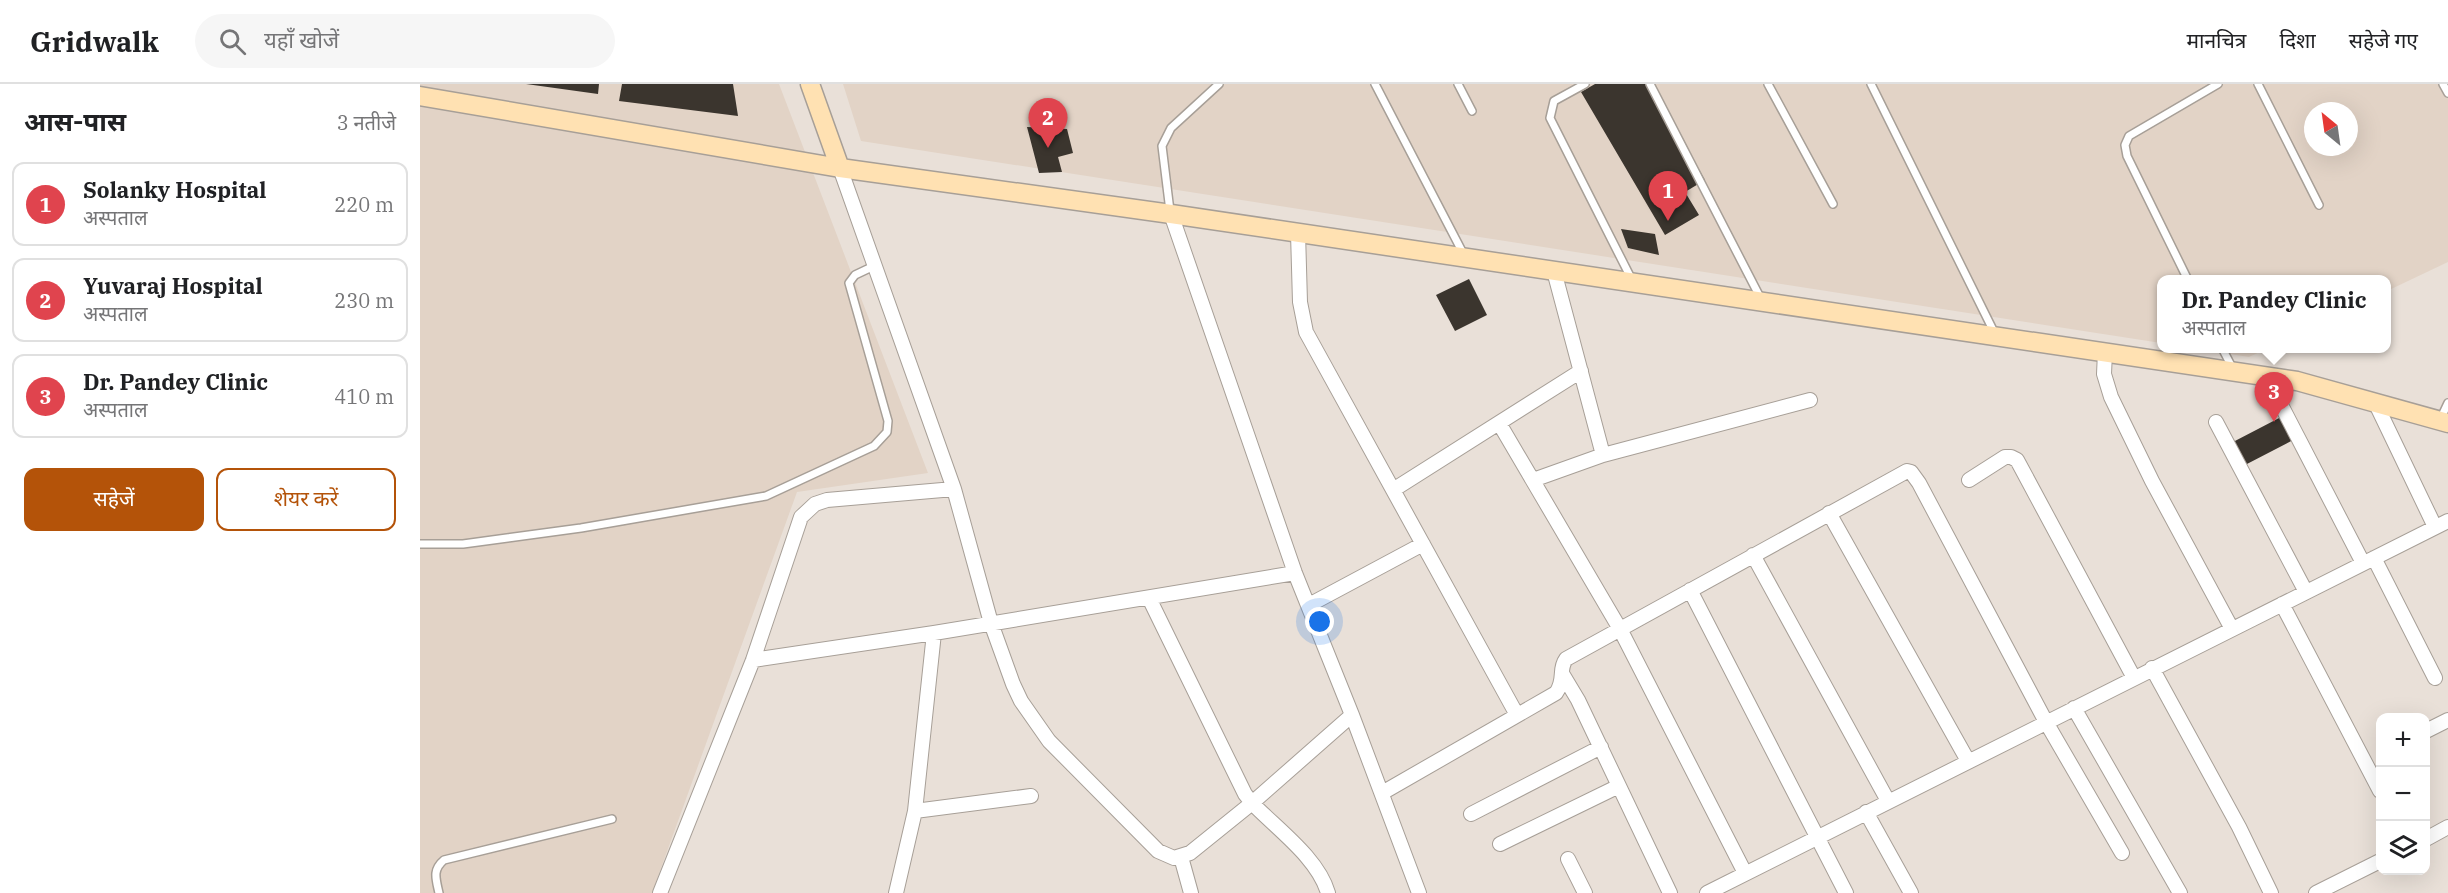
<!DOCTYPE html>
<html lang="hi">
<meta charset="utf-8">
<style>
body{margin:0;font-family:"IBM Plex Serif","Noto Sans Devanagari",serif;background:#f6f6f6;color:#202124}
.controls{position:absolute;right:18px;bottom:18px;display:grid;overflow:hidden;border-radius:12px;box-shadow:0 6px 24px #0002}
.controls button{width:54px;height:54px;display:grid;place-items:center;padding:0;border:0;border-bottom:2px solid #e0e0e0;background:#fff;color:#202124;font:30px sans-serif}
.compass{position:absolute;left:1884px;top:18px;width:54px;height:54px;border-radius:50%;background:#fff;box-shadow:0 6px 24px #0002;rotate:331deg}
.you{position:absolute;left:900px;top:538px;width:21px;height:21px;margin:-15px;border:4px solid #fff;border-radius:50%;background:#1a73e8;box-shadow:0 0 0 9px #1a73e833}
.badge{display:grid;place-items:center;width:39px;height:39px;border-radius:50%;background:#b45309;color:#fff;font-size:20px;font-weight:700}
.pin{position:absolute;translate:-50% -50px;filter:drop-shadow(0 2px 3px #0008)}
.pin::after{content:'';position:absolute;top:32px;width:21px;height:18px;background:inherit;clip-path:polygon(0 0,100% 0,50% 100%)}
.popup{position:absolute;left:1737px;top:191px;width:234px;height:78px;box-sizing:border-box;display:grid;place-content:center;border-radius:12px;background:#fff;filter:drop-shadow(0 2px 4px #0005);font-size:20px;white-space:nowrap;color:#757577}
.popup b{font-size:22px;color:#202124}
.popup::after{content:'';position:absolute;left:50%;top:100%;margin-left:-12px;border:12px solid transparent;border-top-color:#fff}
.list{margin:0;padding:0;list-style:none}
h2{display:flex;justify-content:space-between;align-items:center;height:78px;margin:0;padding:0 24px;font-size:26px}
h2 small{font-size:20px;font-weight:400;color:#757577}
.list li{display:grid;grid-template-columns:39px 1fr auto;gap:18px;align-items:center;box-sizing:border-box;height:84px;margin:0 12px 12px;padding:0 12px;border:2px solid #e0e0e0;border-radius:12px}
.list b{display:block;font-size:22px;white-space:nowrap}
.list p{margin:0;font-size:20px;white-space:nowrap;color:#757577}
.list em{font-size:20px;font-style:normal;color:#757577}
.actions{display:flex;gap:12px;padding:18px 24px}
.actions a{flex:1;padding:14px 0;border:2px solid #b45309;border-radius:12px;text-align:center;font-size:21px;color:#b45309}
.actions .main{background:#b45309;color:#fff}
.icon{flex:none;width:33px;height:33px;fill:none;stroke:currentColor;stroke-width:2;stroke-linecap:round;stroke-linejoin:round}
.map{position:relative;flex:none;width:2028px;height:809px;overflow:hidden}
header{display:flex;align-items:center;gap:36px;box-sizing:border-box;height:84px;padding:0 30px;background:#fff;border-bottom:2px solid #e0e0e0}
header strong{font-size:28px}
nav{display:flex;gap:33px;margin-inline-start:auto;font-size:21px}
.search{width:420px;height:54px;background:#f6f6f6;display:flex;align-items:center;gap:15px;box-sizing:border-box;padding:0 21px;border-radius:33px;color:#757577;font-size:22px}
main{display:flex}
aside{flex:1;background:#fff}
.map>svg:first-child{display:block}
</style>
<header>
<strong>Gridwalk</strong>
<div class="search"><svg class="icon" aria-label="search" viewBox="0 0 24 24"><circle cx="10" cy="10" r="6"/><path d="M15 15l6 6"/></svg>यहाँ खोजें</div>
<nav><a>मानचित्र</a><a>दिशा</a><a>सहेजे गए</a></nav>
</header>
<main>
<aside>
<h2>आस-पास<small>3 नतीजे</small></h2>
<ul class="list">
<li><span class="badge" style="background:#e0444e">1</span><div><b>Solanky Hospital</b><p>अस्पताल</p></div><em>220 m</em></li>
<li><span class="badge" style="background:#e0444e">2</span><div><b>Yuvaraj Hospital</b><p>अस्पताल</p></div><em>230 m</em></li>
<li><span class="badge" style="background:#e0444e">3</span><div><b>Dr. Pandey Clinic</b><p>अस्पताल</p></div><em>410 m</em></li>
</ul>
<div class="actions"><a class="main">सहेजें</a><a>शेयर करें</a></div>
</aside>
<div class="map">
<svg width="2028" height="809" viewBox="0 0 2028 809">
<rect width="100%" height="100%" fill="#e9e0d8"/>
<path fill="#e2d3c6" fill-rule="evenodd" d="M0,0h359l149,389 -131,19 -145,401h-232z
M423,0h1605v178l-61,29 -1,-11h-224l-1,63 -1300,-202zM1893,27h36v36h-36z
M1777,265h69l-17,8z"/>
<path fill="#3b352e" d="M106,0h73l-1,10z
M202,0h111l5,32 -119,-15z
M1175,0h53l57,96 -20,12 14,23 -34,20 -84,-143z
M607,43l40,2 6,24 -15,4 4,15 -23,1z
M1201,145l34,5 4,21 -31,-7z
M1049,195l18,36 -32,16 -19,-36z
M1863,332l12,23 -50,26 -12,-23z"/>
<g fill="none" stroke-linecap="round" stroke-linejoin="round">
<g stroke="#a79f97" stroke-width="10">
<path id="lane" d="M955,0l89,171
M1038,0l14,27
M1165,0l-31,17 -4,17 82,162
M1230,0l111,215
M1348,0l65,120
M1451,0l124,250
M1838,0l61,121
M2023,0l5,9
M750,127l-8,-65 9,-18 48,-44
M1768,196l-61,-124 -2,-11 4,-9 89,-52
M1802,264l11,21
M2020,336l8,-17
M0,460h43l118,-16 185,-32 108,-50 13,-14 1,-11 -39,-138 6,-8 19,-9
M19,809c-3,-14 -7,-23 5,-33l168,-41"/>
</g>
<g stroke="#a79f97" stroke-width="16">
<path id="street" d="M420,84l114,321 37,134 22,61 8,17 28,40 109,110 16,7 16,-5 62,-50 100,-88
M751,130l124,359 57,142 67,178
M878,149l2,69 6,30 211,383
M1134,187l49,184
M1685,268l-1,22 7,23 41,84 80,148
M1846,292l97,187
M1955,318l60,125
M1796,338l90,170
M1079,339l121,206 125,244
M1113,396l70,-25 207,-55
M1549,396l36,-23h6l6,3 117,218
M973,406l188,-119
M1409,429l139,248
M1333,471l135,246
M1954,474l61,120
M1270,506l156,303
M729,514l96,196 7,9c25,26 66,55 76,90
M1862,520l98,187
M889,521l114,-61
M333,576l181,-27 361,-60
M1732,584l87,159 32,66
M1143,591l15,25 92,193
M1654,624l106,185
M2006,647l22,-11
M962,709l174,-100c10,-14 2,-23 10,-34l341,-188 4,1 8,11 127,239 76,131
M495,727l116,-15
M1446,728l45,81
M1051,730l130,-67
M2006,755l22,-12
M1080,760l119,-58
M761,773l10,36
M1148,775l17,34
M240,809l93,-233 48,-143 14,-13 12,-4 127,-11
M476,809l19,-82 19,-178
M1287,809l741,-372
M1896,809l64,-32"/>
</g>
<g stroke="#a79f97" stroke-width="21">
<path id="secondary" d="M390,0l30,84
M0,12l420,72 331,46 1126,167 151,42"/>
</g>
<use href="#lane" stroke="#fff" stroke-width="7"/>
<use href="#street" stroke="#fff" stroke-width="14"/>
<use href="#secondary" stroke="#ffe1b2" stroke-width="18"/>
</g>
</svg>
<div class="controls">
<button>+</button>
<button>−</button>
<button><svg class="icon" aria-label="layers" viewBox="0 0 24 24"><path d="M12 4l9 5-9 5-9-5zM3 14l9 5 9-5"/></svg></button>
</div>
<svg class="compass" viewBox="-18 -18 36 36"><path d="M0-13l5 13h-10z" fill="#e53935"/><path d="M0 13l5-13h-10z" fill="#757577"/></svg>
<div class="you"></div>
<div class="pin badge" style="left:1248px;top:137px;background:#e0444e">1</div>
<div class="pin badge" style="left:628px;top:64px;background:#e0444e">2</div>
<div class="pin badge" style="left:1854px;top:338px;background:#e0444e">3</div>
<div class="popup"><b>Dr. Pandey Clinic</b>अस्पताल</div>
</div>
</main>
